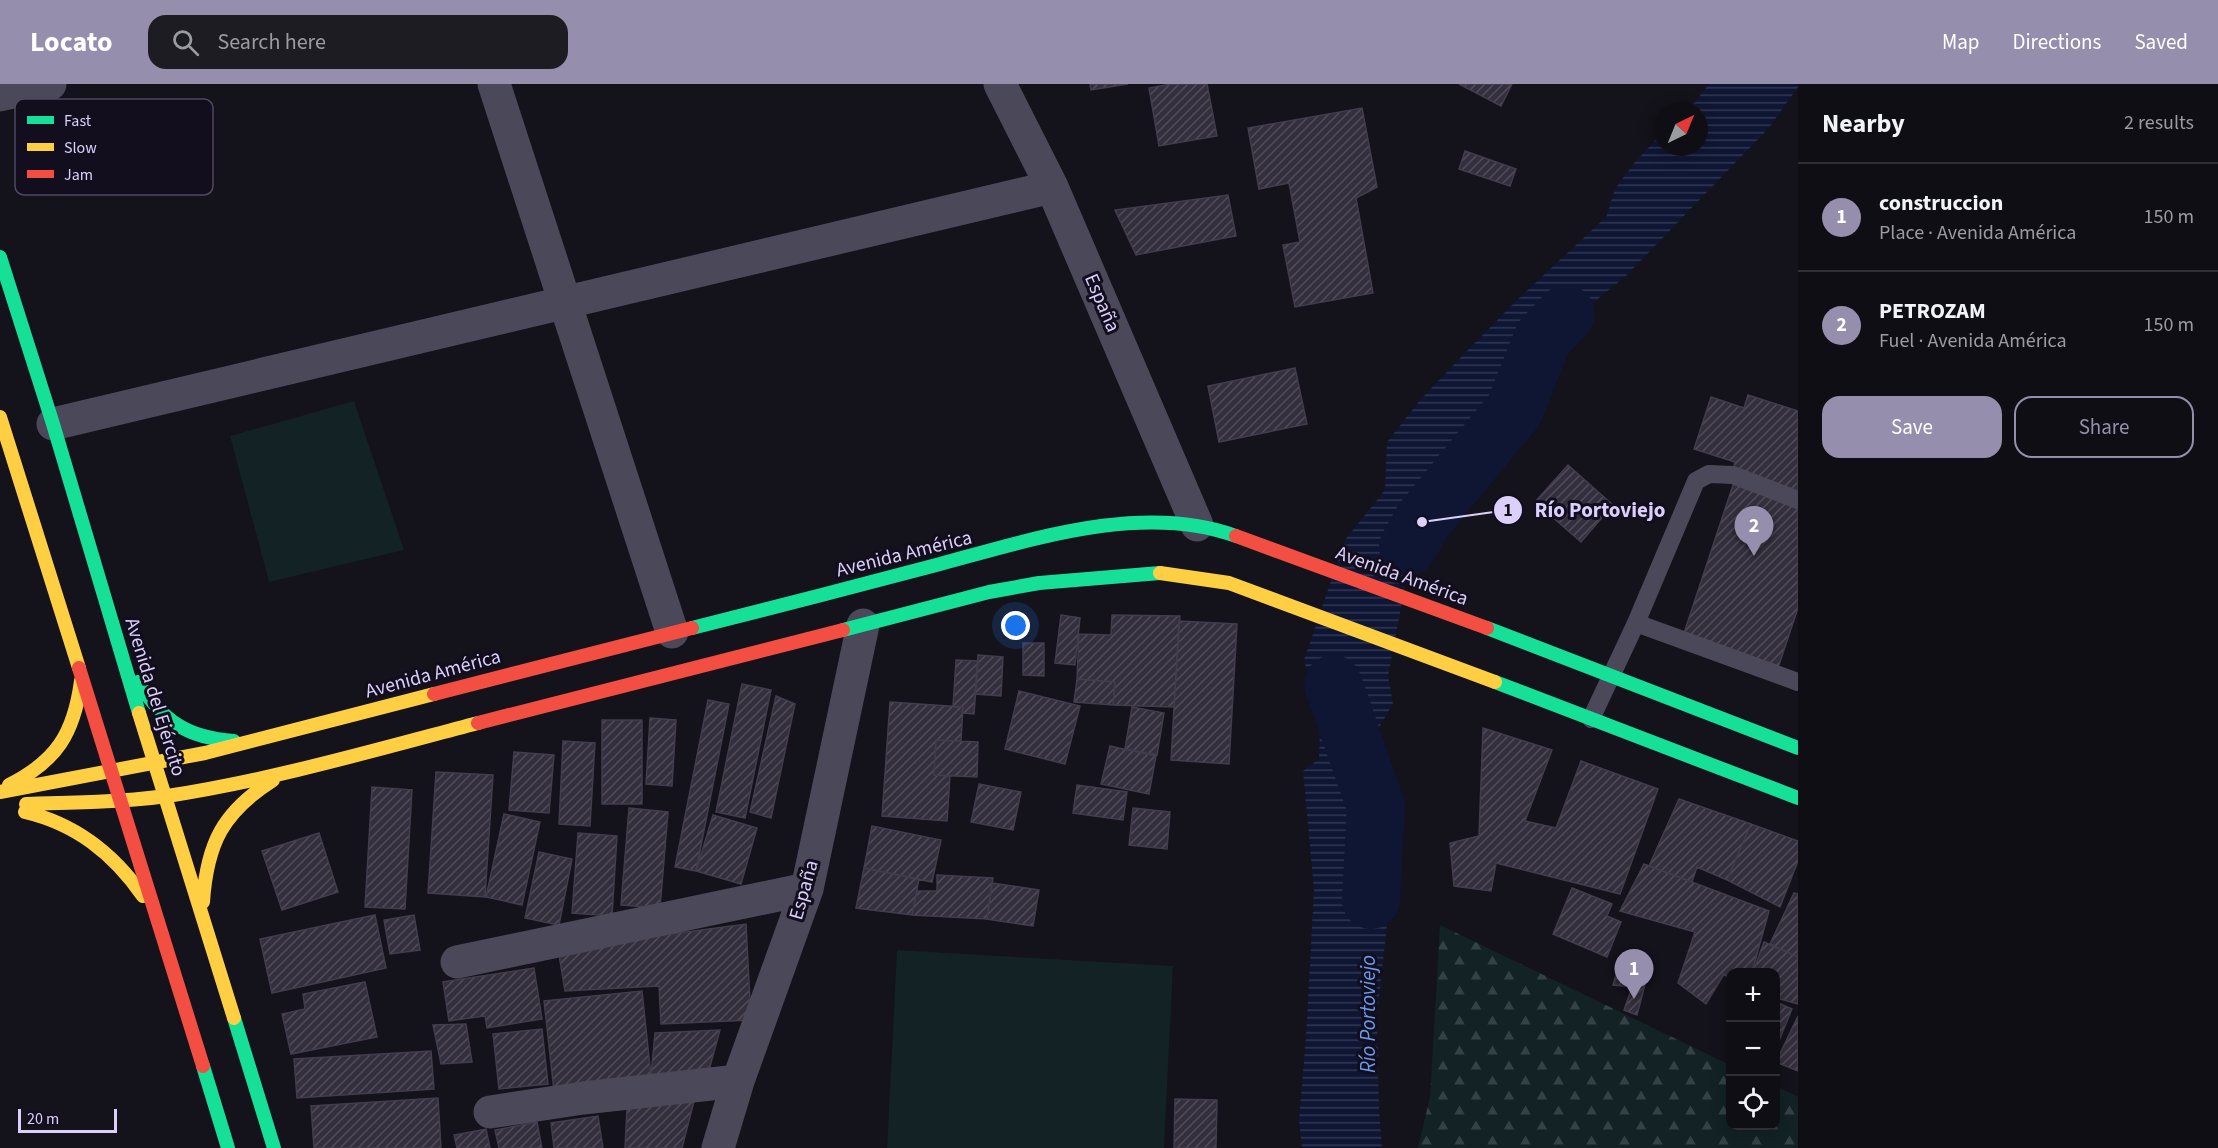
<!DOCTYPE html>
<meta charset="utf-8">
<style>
body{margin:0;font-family:"Source Sans 3",sans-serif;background:#1d1c22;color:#f1f3f6}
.controls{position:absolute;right:18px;bottom:18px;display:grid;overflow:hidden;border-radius:12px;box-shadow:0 3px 15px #0003}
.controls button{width:54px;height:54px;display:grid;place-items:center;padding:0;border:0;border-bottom:2px solid #2f2e34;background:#0f0e14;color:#f1f3f6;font:30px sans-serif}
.compass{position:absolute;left:1654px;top:18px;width:54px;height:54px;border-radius:50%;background:#0f0e14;box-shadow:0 3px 15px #0003;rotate:43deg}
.scale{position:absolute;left:18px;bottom:15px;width:99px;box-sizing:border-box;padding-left:6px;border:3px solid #dbd0fa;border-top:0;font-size:16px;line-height:21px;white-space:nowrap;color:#dbd0fa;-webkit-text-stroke:4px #130e1e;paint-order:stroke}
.you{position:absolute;left:1016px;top:542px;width:21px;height:21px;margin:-15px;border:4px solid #fff;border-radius:50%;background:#1a73e8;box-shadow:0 0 0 9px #1a73e833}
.badge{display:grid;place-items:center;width:39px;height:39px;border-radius:50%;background:#958eac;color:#fff;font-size:20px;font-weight:700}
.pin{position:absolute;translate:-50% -50px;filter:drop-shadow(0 2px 3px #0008)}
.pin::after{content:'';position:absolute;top:32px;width:21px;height:18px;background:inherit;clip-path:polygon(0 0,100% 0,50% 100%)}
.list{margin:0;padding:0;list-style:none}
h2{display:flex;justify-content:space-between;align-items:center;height:78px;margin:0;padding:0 24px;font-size:26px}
h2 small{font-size:20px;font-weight:400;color:#9b9ca0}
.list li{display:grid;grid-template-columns:39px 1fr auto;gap:18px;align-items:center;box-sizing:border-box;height:108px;padding:0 24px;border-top:2px solid #2f2e34}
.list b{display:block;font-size:22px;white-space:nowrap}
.list p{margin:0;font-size:20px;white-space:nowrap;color:#9b9ca0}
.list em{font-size:20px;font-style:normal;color:#9b9ca0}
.actions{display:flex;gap:12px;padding:18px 24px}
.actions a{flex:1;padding:14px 0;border:2px solid #958eac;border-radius:18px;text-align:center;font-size:21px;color:#958eac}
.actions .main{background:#958eac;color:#fff}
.icon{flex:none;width:33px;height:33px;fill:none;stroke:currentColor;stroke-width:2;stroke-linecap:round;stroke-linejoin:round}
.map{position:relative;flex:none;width:1798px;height:1064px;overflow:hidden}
header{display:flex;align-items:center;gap:36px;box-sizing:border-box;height:84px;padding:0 30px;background:#958eac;color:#fff}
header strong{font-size:28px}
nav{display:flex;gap:33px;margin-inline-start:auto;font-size:21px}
.search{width:420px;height:54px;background:#1d1c22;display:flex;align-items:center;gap:15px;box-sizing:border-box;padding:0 21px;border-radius:18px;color:#9b9ca0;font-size:22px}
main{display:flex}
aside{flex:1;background:#0f0e14}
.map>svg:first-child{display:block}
</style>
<header>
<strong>Locato</strong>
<div class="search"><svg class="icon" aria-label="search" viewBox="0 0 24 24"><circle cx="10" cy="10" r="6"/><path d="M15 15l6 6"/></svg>Search here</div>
<nav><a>Map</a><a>Directions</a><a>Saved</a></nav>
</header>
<main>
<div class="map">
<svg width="1798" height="1064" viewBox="0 0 1798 1064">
<defs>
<pattern id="forest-firs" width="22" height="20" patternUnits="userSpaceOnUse" patternTransform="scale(1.5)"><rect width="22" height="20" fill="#122225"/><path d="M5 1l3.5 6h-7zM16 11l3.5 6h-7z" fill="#344146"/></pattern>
<pattern id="water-rules" width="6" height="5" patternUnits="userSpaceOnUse" patternTransform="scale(1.5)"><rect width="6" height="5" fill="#0f1634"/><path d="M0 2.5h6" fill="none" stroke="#313752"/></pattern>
<pattern id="building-hatch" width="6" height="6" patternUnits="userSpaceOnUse" patternTransform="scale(1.5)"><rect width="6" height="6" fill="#342f3c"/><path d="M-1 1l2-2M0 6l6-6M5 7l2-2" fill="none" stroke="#514c59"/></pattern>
</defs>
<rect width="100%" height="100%" fill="#14121a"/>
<path fill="url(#forest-firs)" d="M1440,841l290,140v61h46v-40l22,11v51h-380l12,-51z"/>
<path fill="#122225" d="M354,317l50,149 -135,32 -39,-146z
M897,866l276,16 -9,182h-277z"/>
<path fill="url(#water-rules)" d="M1709,0h89v3l-30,42 -142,147 -38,31 -31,45 -50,49 -48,59 -10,49 -40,56 -21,111 5,27 -14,25 -14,13 -11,37 10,27 32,40 -19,170 2,93 3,40h-80l-3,-28 7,-83 8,-147 -11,-119 16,-12 1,-36 -16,-63 41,-120 40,-50 2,-48 34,-43 44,-46 50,-51 91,-85 9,-28 20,-27 28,-30v15h36v-36h-14l10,-9z"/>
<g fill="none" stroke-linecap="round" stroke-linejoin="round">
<path stroke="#0f1634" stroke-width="58" d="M1408,463l14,-25 93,-113 28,-71 23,-24
M1333,600l43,122 -5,94"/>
</g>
<path fill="url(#building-hatch)" stroke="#423c4d" stroke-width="1.5" d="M1090,0h38l-37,6z
M1171,0h36l10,52 -58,10 -10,-58z
M1459,0h53l-11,22z
M1362,24l15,79 -21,11 17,95 -78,14 -12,-62 17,-3 -11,-59 -30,6 -11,-61z
M1465,67l51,18 -6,17 -51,-17z
M1228,111l8,41 -100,19 -21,-45z
M1295,284l12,56 -88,18 -11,-56z
M1748,311l50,16v85l-66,-22 3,-12 -41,-13 17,-52 33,11z
M1568,381l45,40 -32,37 -46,-40z
M1734,398l64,22v104l-21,63 -95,-32z
M1061,531l19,3 -5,47 -20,-2z
M1112,531l68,1 -6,91 -61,-2 2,-23 -38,-3 2,-45 32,1z
M1179,537l58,3 -8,140 -58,-4z
M1023,559h21v33l-21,-1z
M978,571l25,2 -2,39 -26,-2z
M956,576l22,1 -4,53 -12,-1 1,-6h-10z
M1077,595l38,3 -2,23 -39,-3z
M742,600l29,6 -26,128 -29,-6z
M1019,607l61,15 -15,58 -60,-15z
M776,612l19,8 -24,114 -21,-6z
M708,616l21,4 -33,167 -21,-4z
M890,618l73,5 -2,34 -25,-1 -2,35 16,1 -3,45 -65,-5z
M1132,623l32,6 -7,42 -32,-6z
M650,634l26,2 -4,66 -26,-2z
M602,636h40v84h-40z
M1483,644l69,22 -27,71 31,7 25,-67 77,28 -38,105 -124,-31 -5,28 -37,-5 -4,-43 29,-7z
M936,656l42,2 -1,35 -43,-2z
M563,657l32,2 -5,83 -31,-2z
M1110,662l46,10 -7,38 -48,-10z
M514,668l40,3 -5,58 -40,-3z
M436,688l57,3 -8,122 -57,-4z
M979,700l42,8 -8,38 -42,-8z
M1077,701l50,7 -4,28 -50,-7z
M372,703l40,3 -7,119 -40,-2z
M1679,715l72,25 -24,56 -30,-13 -5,15 -43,-16z
M629,724l39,4 -8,96 -39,-3z
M1133,724l37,4 -3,37 -38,-4z
M504,730l36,8 -18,83 -36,-8z
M713,731l44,13 -16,56 -45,-13z
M1751,740l47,17v20l-18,46 -53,-27z
M872,742l69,14 -9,42 -68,-14z
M319,749l19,59 -56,18 -20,-59z
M578,749l39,3 -5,80 -40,-3z
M539,768l33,7 -13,66 -34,-7z
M1644,780l125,47 -17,61h-22v7l-6,-5 -18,30 -28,-21 17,-51 -75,-21z
M864,784l55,11 -7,36 -56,-7z
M937,791l56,3 -6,41 -75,-4 5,-24h20z
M992,799l47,7 -6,36 -46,-7z
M1572,804l40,16 -5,12 14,6 -14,35 -54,-23z
M1794,809l4,1v63l-28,-13z
M375,831l11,53 -114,25 -12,-54z
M414,831l6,35 -30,4 -6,-34z
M746,840l5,96 -90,4 -2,-38 -94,5 -7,-42z
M1764,858l34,15v47l-22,-6v-26h-23z
M534,884l8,51 -55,9 -2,-12 -36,5 -6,-39z
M1618,884l30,5 -11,42 -13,-5 8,-23 -19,-2z
M365,898l12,55 -86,17 -9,-40 23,-5 -2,-15z
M642,907l9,85 -97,15 -10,-90z
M1776,918l16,7 -16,39z
M1798,932v55l-22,-9z
M466,940l6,38 -31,2 -8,-39z
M542,945l6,55 -49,5 -6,-55z
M720,946l-12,44 -57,2 4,-43z
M431,967l3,38 -137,9 -3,-39z
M438,1014l3,50h-127l-3,-42z
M1175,1015l42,1 -1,48h-42z
M694,1017l-12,47h-57l2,-39z
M598,1032l5,32h-49l-3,-25z
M537,1038l5,26h-43l-4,-18z
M486,1045l4,19h-33l-3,-13z"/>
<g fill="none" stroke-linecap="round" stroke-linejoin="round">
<path stroke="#4b485a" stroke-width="18" d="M1636,539l162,59
M1591,635l45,-96 60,-142 13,-7 24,1 65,25"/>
<path stroke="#4b485a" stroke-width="33" d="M494,0l178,548
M1000,0l52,103 145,338
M0,11l50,-11
M53,340l999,-237
M457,878l350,-73
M490,1028l93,-14 155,-17
M718,1064l20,-67 69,-192 56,-264"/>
<path stroke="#16e098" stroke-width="14" d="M0,173l53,167 86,289
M692,544c76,-19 153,-39 229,-59 98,-25 216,-69 315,-33
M1487,544l311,120
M843,546l146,-38 50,-9 121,-10
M138,598c25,39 49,56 96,59
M1495,598l303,116
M234,934l40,130
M203,982l25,82"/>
<path stroke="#ffcf43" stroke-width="14" d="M0,333l79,251
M1160,489l69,10 266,99
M139,629l95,305
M9,701c48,-24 65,-52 72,-104
M0,708l205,-39 229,-59
M26,720c47,-1 95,-2 141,-8 105,-16 208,-46 311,-73
M25,728c51,12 88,41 118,84
M203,818c4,-59 20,-90 70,-122"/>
<path stroke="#f24e42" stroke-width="14" d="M1236,452l251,92
M79,584l124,398
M434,610l258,-66
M478,639l365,-93"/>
</g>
<g text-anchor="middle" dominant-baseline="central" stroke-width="6" stroke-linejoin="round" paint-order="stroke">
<g font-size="20" fill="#dbd0fa" stroke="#130e1e">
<text transform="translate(1102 219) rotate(67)">España</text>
<text transform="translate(904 470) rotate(-14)">Avenida América</text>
<text transform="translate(1402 492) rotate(20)">Avenida América</text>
<text transform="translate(433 590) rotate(-15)">Avenida América</text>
<text transform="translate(155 613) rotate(73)">Avenida del Ejército</text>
<text transform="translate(804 806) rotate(-74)">España</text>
</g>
<g font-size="21" font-style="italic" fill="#699cef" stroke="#130e1e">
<text transform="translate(1368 930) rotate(-90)">Río Portoviejo</text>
</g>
</g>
<rect x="15" y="15" width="198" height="96" rx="9" fill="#130e1e" stroke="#4f4860" stroke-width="1.5"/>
<rect x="27" y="32" width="27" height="8" fill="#16e098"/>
<rect x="27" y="59" width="27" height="8" fill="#ffcf43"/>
<rect x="27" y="86" width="27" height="8" fill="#f24e42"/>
<g font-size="16" fill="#dbd0fa">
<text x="64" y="42">Fast</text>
<text x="64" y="69">Slow</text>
<text x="64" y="96">Jam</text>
</g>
<path fill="none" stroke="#dbd0fa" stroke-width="2" d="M1422 438L1508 426"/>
<g fill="#dbd0fa" stroke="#130e1e" stroke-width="2">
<circle cx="1422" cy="438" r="6"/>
<circle cx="1508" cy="426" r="15"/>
</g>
<g font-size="18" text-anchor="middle" font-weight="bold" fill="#111">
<text x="1508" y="432">1</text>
</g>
<g font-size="21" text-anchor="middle" font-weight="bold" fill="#dbd0fa" stroke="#130e1e" stroke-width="6" stroke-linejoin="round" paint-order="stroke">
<text x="1600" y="433">Río Portoviejo</text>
</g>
</svg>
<div class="controls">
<button>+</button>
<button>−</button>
<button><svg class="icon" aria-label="locate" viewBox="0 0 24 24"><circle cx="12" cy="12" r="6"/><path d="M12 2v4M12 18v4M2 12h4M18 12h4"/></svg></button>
</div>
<svg class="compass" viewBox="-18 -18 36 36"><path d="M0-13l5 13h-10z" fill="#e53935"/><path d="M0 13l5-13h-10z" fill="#9b9ca0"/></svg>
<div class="scale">20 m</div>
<div class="you"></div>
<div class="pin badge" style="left:1634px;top:915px">1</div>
<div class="pin badge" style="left:1754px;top:472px">2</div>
</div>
<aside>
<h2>Nearby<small>2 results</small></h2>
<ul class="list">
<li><span class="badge">1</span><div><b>construccion</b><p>Place · Avenida América</p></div><em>150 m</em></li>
<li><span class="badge">2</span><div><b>PETROZAM</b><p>Fuel · Avenida América</p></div><em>150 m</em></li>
</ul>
<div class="actions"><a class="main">Save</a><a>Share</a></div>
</aside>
</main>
